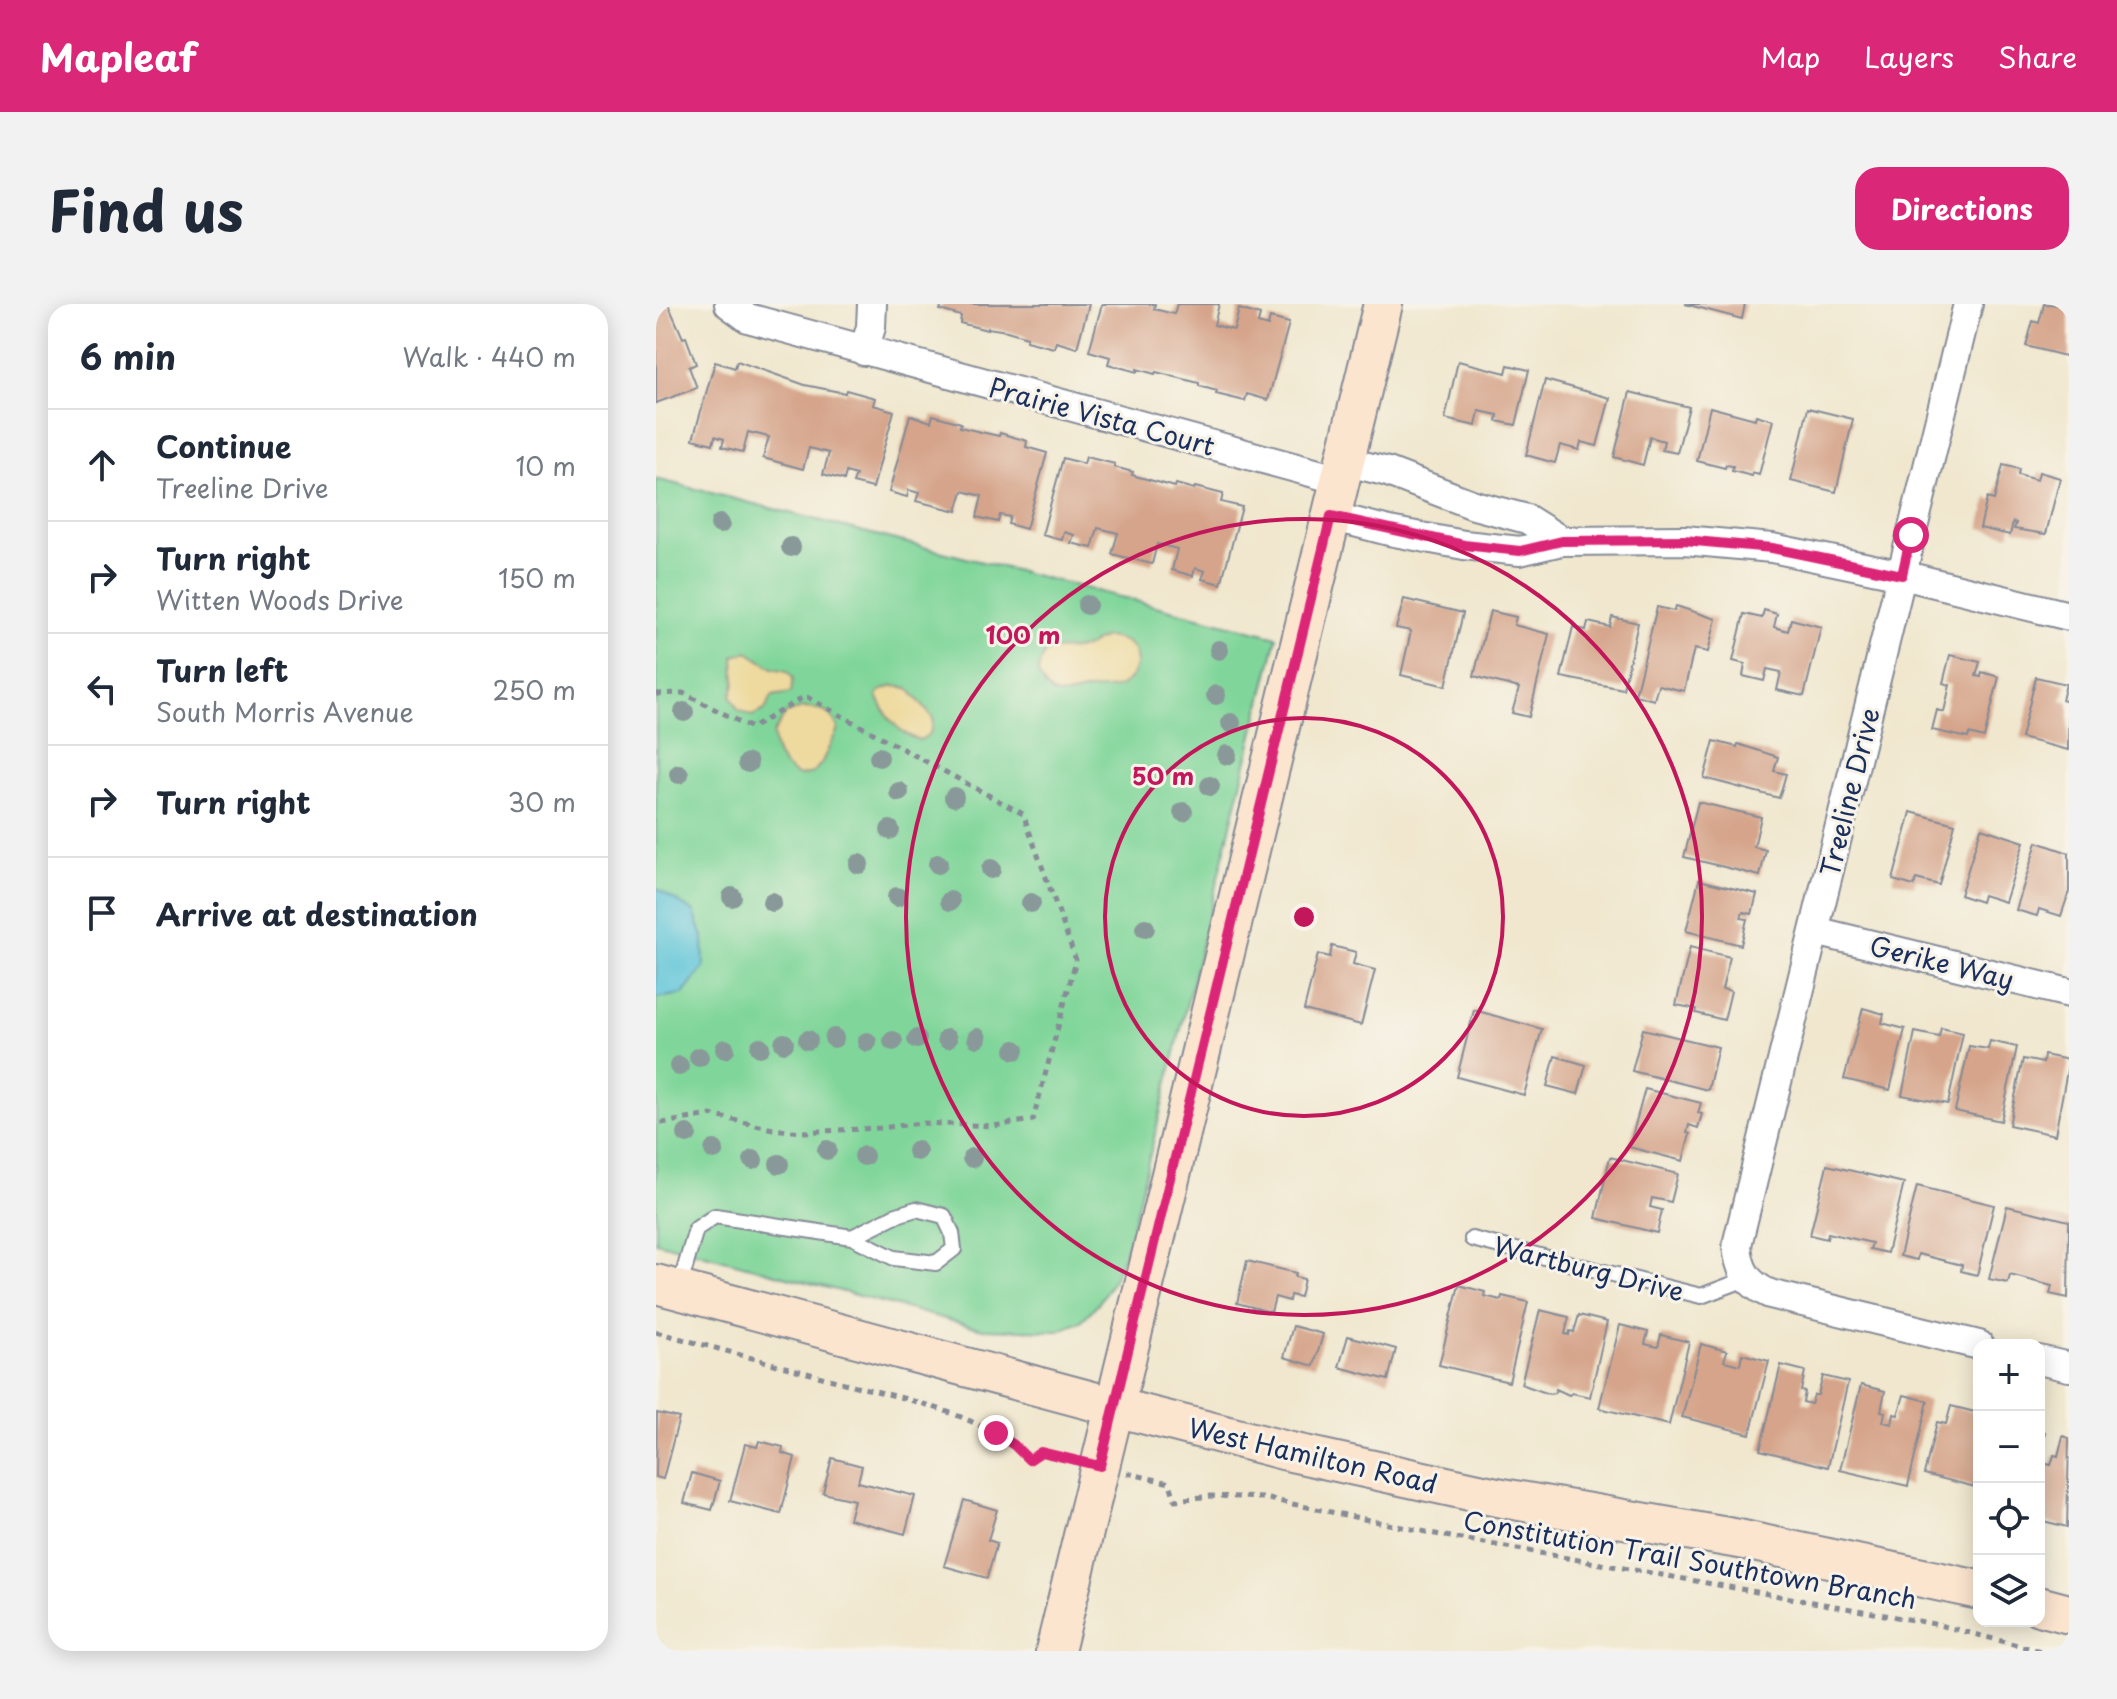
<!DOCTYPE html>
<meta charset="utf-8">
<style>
body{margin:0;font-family:"Playpen Sans",sans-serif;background:#f2f2f3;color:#1f2937}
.controls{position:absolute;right:24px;bottom:24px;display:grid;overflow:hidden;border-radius:16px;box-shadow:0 4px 20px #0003}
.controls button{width:72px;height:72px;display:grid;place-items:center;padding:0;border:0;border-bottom:2px solid #e0e1e3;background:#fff;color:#1f2937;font:40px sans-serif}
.stop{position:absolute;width:24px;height:24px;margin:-18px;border:6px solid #db2777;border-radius:50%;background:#fff}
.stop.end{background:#db2777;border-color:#fff;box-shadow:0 2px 8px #0008}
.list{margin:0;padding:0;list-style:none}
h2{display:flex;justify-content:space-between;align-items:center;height:104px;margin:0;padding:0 32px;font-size:34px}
h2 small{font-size:26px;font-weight:400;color:#747a83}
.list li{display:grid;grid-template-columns:52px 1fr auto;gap:24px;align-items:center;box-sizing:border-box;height:112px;padding:0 32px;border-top:2px solid #e0e1e3}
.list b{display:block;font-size:30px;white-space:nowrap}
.list p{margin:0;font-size:26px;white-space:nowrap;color:#747a83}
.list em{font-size:26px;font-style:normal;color:#747a83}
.icon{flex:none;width:44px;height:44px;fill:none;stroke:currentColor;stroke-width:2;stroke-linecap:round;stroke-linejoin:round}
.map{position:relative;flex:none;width:1413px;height:1347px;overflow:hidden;border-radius:24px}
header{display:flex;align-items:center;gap:48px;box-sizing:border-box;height:112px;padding:0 40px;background:#db2777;color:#fff}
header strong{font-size:38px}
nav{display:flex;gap:44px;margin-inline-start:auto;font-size:28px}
.intro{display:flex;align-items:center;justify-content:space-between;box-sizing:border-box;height:192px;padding:0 48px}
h1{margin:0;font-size:56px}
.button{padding:20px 36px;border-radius:24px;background:#db2777;color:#fff;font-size:28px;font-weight:700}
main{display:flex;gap:48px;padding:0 48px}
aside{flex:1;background:#fff;border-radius:24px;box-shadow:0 4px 20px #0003}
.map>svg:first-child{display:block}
</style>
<header>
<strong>Mapleaf</strong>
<nav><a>Map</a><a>Layers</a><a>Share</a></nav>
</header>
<div class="intro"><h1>Find us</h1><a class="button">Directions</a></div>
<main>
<aside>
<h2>6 min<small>Walk · 440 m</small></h2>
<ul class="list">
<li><svg class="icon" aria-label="ahead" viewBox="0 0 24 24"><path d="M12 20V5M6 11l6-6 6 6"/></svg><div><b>Continue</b><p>Treeline Drive</p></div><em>10 m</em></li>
<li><svg class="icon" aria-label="right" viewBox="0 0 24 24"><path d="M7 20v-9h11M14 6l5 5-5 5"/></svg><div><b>Turn right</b><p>Witten Woods Drive</p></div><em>150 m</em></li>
<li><svg class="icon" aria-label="left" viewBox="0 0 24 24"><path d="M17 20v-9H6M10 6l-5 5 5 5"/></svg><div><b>Turn left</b><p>South Morris Avenue</p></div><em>250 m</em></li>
<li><svg class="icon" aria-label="right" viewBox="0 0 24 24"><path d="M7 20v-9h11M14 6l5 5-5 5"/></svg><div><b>Turn right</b></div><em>30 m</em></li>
<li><svg class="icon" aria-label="arrive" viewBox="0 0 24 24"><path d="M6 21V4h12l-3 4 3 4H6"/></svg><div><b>Arrive at destination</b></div></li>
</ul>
</aside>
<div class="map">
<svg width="1413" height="1347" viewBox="0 0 1413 1347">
<rect width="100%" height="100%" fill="#f7f3e8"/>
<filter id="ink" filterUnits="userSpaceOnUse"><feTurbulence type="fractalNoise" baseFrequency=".0125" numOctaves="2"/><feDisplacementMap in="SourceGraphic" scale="16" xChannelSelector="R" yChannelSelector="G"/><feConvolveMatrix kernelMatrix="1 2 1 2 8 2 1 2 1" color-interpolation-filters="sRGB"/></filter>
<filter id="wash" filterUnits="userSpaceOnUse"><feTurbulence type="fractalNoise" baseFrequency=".006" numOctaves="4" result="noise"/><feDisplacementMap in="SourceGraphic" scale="32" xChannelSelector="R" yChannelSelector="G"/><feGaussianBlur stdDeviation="1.8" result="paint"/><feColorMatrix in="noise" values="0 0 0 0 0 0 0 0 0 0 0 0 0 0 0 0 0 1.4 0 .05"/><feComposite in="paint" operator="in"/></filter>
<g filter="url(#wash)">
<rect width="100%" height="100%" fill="#f0e7ce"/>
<path fill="#80d69a" stroke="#4e827c" stroke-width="2" d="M0,175l621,158 -149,607 -15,36 -15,24 -18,18 -22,9 -75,-2 -327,-87z"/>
<path fill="#eeda9e" stroke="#84847e" stroke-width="2" d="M450,333c6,1 13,1 18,4 20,10 14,37 -4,45 -9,5 -20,2 -31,4 -26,5 -36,14 -51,-16 4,-36 21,-20 44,-26 9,-2 14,-9 24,-11z
M92,348l25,16 14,3 6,7 -2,15 -19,3 -7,14 -13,6 -14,-6 -7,-14 4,-13 -1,-27z
M237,382l15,2 25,30c0,12 -3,18 -14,22 -22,-7 -33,-24 -42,-44l3,-5z
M147,404c16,0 30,3 35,21l-17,35 -8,9 -14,3c-19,-9 -24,-22 -26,-42l13,-21z"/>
<path fill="#5dc5d9" stroke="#3c7a9c" stroke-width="2" d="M0,584l38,24 9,25 1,30 -21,27 -27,4z"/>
<g id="blocks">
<path fill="#d5a48a" d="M0,0h12l15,34 3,-1 10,27 -7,3 8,21 -41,15z
M286,0h147l-12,44 -21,-6 -2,6 -28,-7 1,-4 -20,-6 -19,-3 -1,2 -27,-7 1,-7 -21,-6z
M446,0h53l-1,5 20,5 3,-10h42l-5,21 20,5 5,-21 21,6 -2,8 10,3 2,-8 19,5 -21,77 -21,-6 -2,7 -29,-7 1,-3 -18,-5v-3l-43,-11 -1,2 -18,-5v3l-29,-8 2,-7 -21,-6z
M1029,0h60l-3,15z
M1388,0l25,1v52l-43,-11 7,-25 6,2z
M81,57l68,24 40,8 1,-3 29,8 -2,7 21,6 -21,77 -20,-5 3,-8 -10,-3 -2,8 -21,-6 6,-21 -20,-5 -6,21 -40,-11 6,-21 -21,-5 -5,20 -21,-5 2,-8 -9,-3 -2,8 -20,-5 22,-77 20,6z
M802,57l48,12 2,-8 21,5 -13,55 -19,-4 1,-6 -19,-4 -3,15 -31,-7z
M889,76l65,18 -13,48 -16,-4 -2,8 -19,-5 -5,18 -29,-8z
M974,88l59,15 -12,46 -15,-3 2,-9 -14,-4 -7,28 -29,-8z
M1054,103l45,12 1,-4 17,5 -14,55 -7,-2v3l-20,-5 1,-5 -7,-1 -1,3 -28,-7z
M1152,104l45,11 -17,73 -45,-11z
M254,111l21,7 2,-7 28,8 -1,4 21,5 18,4 1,-3 27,8 -1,6 21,6 -21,76 -18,-5 2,-7 -10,-2 -2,7 -21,-5 5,-21 -19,-5 -6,20 -41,-10 3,-8 -10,-3 -2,7 -18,-5z
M430,153l29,7 -1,3 19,5 -1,3 43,12 1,-3 18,5 1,-2 28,7 -2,8 21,5 -21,77 -19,-5 3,-8 -10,-3 -2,8 -21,-6 5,-21 -20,-5 -5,20 -40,-10 6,-21 -20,-5 -6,20 -21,-5 3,-8 -10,-3 -2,8 -20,-5 21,-77 21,6z
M1347,161l16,4 -1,6 19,5 2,-8 21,6 -14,56 -32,-5 2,-6 -3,-1 -3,13 -30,-7 7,-30 7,2z
M748,295l59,14 -17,73 -45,-11 10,-44 -15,-3z
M1020,302l40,13 -8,33 -14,-3 -10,42 -26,-6 -4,15 -19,-5 22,-88 17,4z
M1108,306l13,4 -3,13 14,4 3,-12 30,8 -17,69 -27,-6 4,-18 -14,-3 -3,12 -21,-5 2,-12 -12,-3 11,-47 18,4z
M834,307l26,6 -2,8 35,9 -20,83 -17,-4 7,-25 -45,-12z
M956,313l26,6 -15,66 -62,-12 12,-50 13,3 2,-8 22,5z
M1294,351l30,7 -4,14 5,1 1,-5 17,5 -15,61 -15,-4 -1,4 -36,-8 5,-20 7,2 6,-27 -7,-2z
M1380,373l30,7 -4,16 7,2 -1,48 -47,-12z
M1058,437l23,6 1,-3 40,13 -4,14 12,3 -7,24 -75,-20z
M1042,498l63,15 -7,30 12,3 -6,26 -76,-19z
M1255,508l44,12 -16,61 -23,-6 -2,7 -21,-6z
M1325,524l43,14 -19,60 -22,-7 -2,7 -21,-7z
M1381,538l32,11v39l-8,24 -22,-7 -2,7 -21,-6z
M1043,576l58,14 -5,20 -9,-2 -2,6 6,1 -6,26 -55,-14z
M676,642l24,6 -3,12 22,6 -14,55 -57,-15 14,-56 12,3z
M1034,643l40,10 -8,32 9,2 -7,29 -28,-7 1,-4 -21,-4z
M1207,704l21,6 -2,9 23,6 -15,61 -46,-11z
M818,706l68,19 -18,66 -67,-18z
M1285,724l22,5 -15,71 -46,-9 13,-63 24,5z
M987,725l75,18 -10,43 -76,-19z
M1334,737l27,6 -16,74 -46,-10 14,-65 19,3z
M1388,751l25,5 -14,75 -46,-10 14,-66 20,4z
M899,752l31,9 -8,29 -31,-8z
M989,785l56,14 -3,10 4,1 -4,14 -9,-3 -2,8 3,1 -7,27 -54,-14z
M954,853l68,17 -7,28 -19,-4 -2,9 12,3 -5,23 -61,-15z
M1171,861l77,18 -17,70 -17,-4 2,-6 -44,-10 -1,6 -17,-4z
M1261,882l77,19 -17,70 -16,-4 1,-6 -44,-11 -1,6 -17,-4z
M1351,902l62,15 -1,77 -18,-4 2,-8 -42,-11 -2,8 -19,-4z
M591,957l49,12 -1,4 9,2 -4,18 -10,-2 -1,6 -14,-4 -4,15 -34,-9z
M803,981l26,7 -1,4 17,4 1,-4 26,6 -19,80 -70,-17z
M884,1006l29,7 -4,17 4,1 1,-4 4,1 5,-17 28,7 -17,75 -18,-4 -3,2 -13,-6 -1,4 -6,1 -28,-10z
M964,1021l28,7 -3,12 13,3 3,-12 28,7 -20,83 -70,-17z
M637,1022l30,8 -9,32 -30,-9z
M692,1032l48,13 -8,31 -49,-13z
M1045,1040l26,7 -3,10 16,4 2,-11 27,7 -19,73 -68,-17z
M1125,1061l24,6 -4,20 4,1 -2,10 8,2 3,-9h4l5,-19 25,6 -20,85 -68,-17z
M1205,1081l24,6 -4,20 4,1 -2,10 9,2 2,-10 4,1 6,-20 24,6 -20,85 -68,-16z
M1295,1102l28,7v75l-55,-14 13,-52 9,2z
M1,1109l22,5 -16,61 -7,-2z
M1383,1126l6,2 -5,20 5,1 -3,10 9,2 3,-10 4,1 5,-20 6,2 -2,89 -28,-7z
M103,1137l24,6 -1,6 13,4 -14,57 -51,-13 15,-57 12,3z
M176,1154l30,8 -4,16 57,14 -10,38 -56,-15 5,-19 -31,-7z
M36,1169l28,8 -8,29 -28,-7z
M308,1196l33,10 -9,30 9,3 -10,35 -43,-12z"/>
</g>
</g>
<g filter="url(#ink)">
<use href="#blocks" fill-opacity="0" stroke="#868b96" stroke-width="2"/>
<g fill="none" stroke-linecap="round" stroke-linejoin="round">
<g stroke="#868b96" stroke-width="18">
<path id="lane" d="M816,935l229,57 45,-17
M23,985l17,-60 19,-13 137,21 42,21 42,5 18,-14 -2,-16 -8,-17 -28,-7 -22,7 -42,21"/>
</g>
<g stroke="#868b96" stroke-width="32">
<path id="street" d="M73,0l19,14 592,162
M1312,0l-231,941c2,25 10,39 33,49l209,51
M208,47l7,-24 1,-23
M688,157l44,11 86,33 53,14 35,22
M675,212l58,15 75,14 56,6 42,-10 122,-1 88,8 130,27 167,41
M1159,627l254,62
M1383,1056l30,7"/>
</g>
<g stroke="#868b96" stroke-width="42">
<path id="secondary" d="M0,980l459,123 176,45 206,45 242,42 240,51
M1383,1302l30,8
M399,1347l328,-1347"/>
</g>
<path stroke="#868b96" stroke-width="5" stroke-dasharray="6 6" stroke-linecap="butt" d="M0,390l27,-1 69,35 53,-32 218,118 53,146 -43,160 -40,6 -72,-3 -41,5 -78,4 -29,-3 -62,-14 -55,9
M0,1028c59,16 118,32 177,48 65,18 148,31 196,80l12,-8 30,7
M471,1169l43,10 5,17 36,-4 53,2 181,38 490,88 106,27"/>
<use href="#lane" stroke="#fff" stroke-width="14"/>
<use href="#street" stroke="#fff" stroke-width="28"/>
<use href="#secondary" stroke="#fce5cf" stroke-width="38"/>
</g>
<g fill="#899999">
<circle cx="64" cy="220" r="10"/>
<circle cx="135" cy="243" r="10"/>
<circle cx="431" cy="301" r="10"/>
<circle cx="563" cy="346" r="10"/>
<circle cx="560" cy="391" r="10"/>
<circle cx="28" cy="408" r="10"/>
<circle cx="575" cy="419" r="10"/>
<circle cx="571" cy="451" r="10"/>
<circle cx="223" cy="453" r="10"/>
<circle cx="92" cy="459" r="10"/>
<circle cx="23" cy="470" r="10"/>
<circle cx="554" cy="482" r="10"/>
<circle cx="243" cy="488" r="10"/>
<circle cx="298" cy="493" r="10"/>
<circle cx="527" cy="508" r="10"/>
<circle cx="234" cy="526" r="10"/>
<circle cx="203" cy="560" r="10"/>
<circle cx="282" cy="560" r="10"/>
<circle cx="335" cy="565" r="10"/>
<circle cx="76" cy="593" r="10"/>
<circle cx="241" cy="593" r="10"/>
<circle cx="294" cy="597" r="10"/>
<circle cx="116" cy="598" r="10"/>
<circle cx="375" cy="599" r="10"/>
<circle cx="489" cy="624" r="10"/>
<circle cx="178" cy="734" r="10"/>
<circle cx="321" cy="734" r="10"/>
<circle cx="261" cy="735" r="10"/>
<circle cx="291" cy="735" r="10"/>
<circle cx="152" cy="736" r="10"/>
<circle cx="237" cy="737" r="10"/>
<circle cx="211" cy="738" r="10"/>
<circle cx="128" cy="739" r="10"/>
<circle cx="104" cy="743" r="10"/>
<circle cx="69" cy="745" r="10"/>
<circle cx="359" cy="746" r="10"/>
<circle cx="43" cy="753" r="10"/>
<circle cx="23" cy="762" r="10"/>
<circle cx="31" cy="830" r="10"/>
<circle cx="58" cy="846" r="10"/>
<circle cx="171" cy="846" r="10"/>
<circle cx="261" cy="847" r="10"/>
<circle cx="208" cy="852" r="10"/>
<circle cx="316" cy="854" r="10"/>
<circle cx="97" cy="856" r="10"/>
<circle cx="123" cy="860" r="10"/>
</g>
</g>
<g fill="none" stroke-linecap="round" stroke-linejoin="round" filter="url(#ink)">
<path stroke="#db2777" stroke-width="10" d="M340,1129l18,12 15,15 12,-8 59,14 231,-950 133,29 56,6 42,-10 122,-1 88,8 130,27 9,-40"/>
</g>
<g fill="none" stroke="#c2185b" stroke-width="4">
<circle cx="648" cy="613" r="199"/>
<circle cx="648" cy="613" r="398"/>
</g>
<g text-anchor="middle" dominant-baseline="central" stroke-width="6" stroke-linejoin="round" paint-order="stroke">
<g font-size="26" fill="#1b2f5e" stroke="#f7f3e8">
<text transform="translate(446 112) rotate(15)">Prairie Vista Court</text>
<text transform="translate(1193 488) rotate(-76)">Treeline Drive</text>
<text transform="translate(1286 658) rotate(14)">Gerike Way</text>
<text transform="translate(933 964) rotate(14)">Wartburg Drive</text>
<text transform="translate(657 1151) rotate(13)">West Hamilton Road</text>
<text transform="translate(1034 1255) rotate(10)">Constitution Trail Southtown Branch</text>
</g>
</g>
<circle cx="648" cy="613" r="12" fill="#c2185b" stroke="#f7f3e8" stroke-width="4"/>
<g font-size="24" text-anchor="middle" font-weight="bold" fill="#c2185b" stroke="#f7f3e8" stroke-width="6" stroke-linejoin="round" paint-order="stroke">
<text x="367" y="340">100 m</text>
<text x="507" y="481">50 m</text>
</g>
</svg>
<div class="controls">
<button>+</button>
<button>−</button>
<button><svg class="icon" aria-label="locate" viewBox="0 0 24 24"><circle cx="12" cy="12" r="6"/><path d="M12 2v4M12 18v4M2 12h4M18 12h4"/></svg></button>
<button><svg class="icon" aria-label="layers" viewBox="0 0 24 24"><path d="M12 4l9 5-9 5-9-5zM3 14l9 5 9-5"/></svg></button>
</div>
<div class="stop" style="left:1255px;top:231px"></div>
<div class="stop end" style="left:340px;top:1129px"></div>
</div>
</main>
